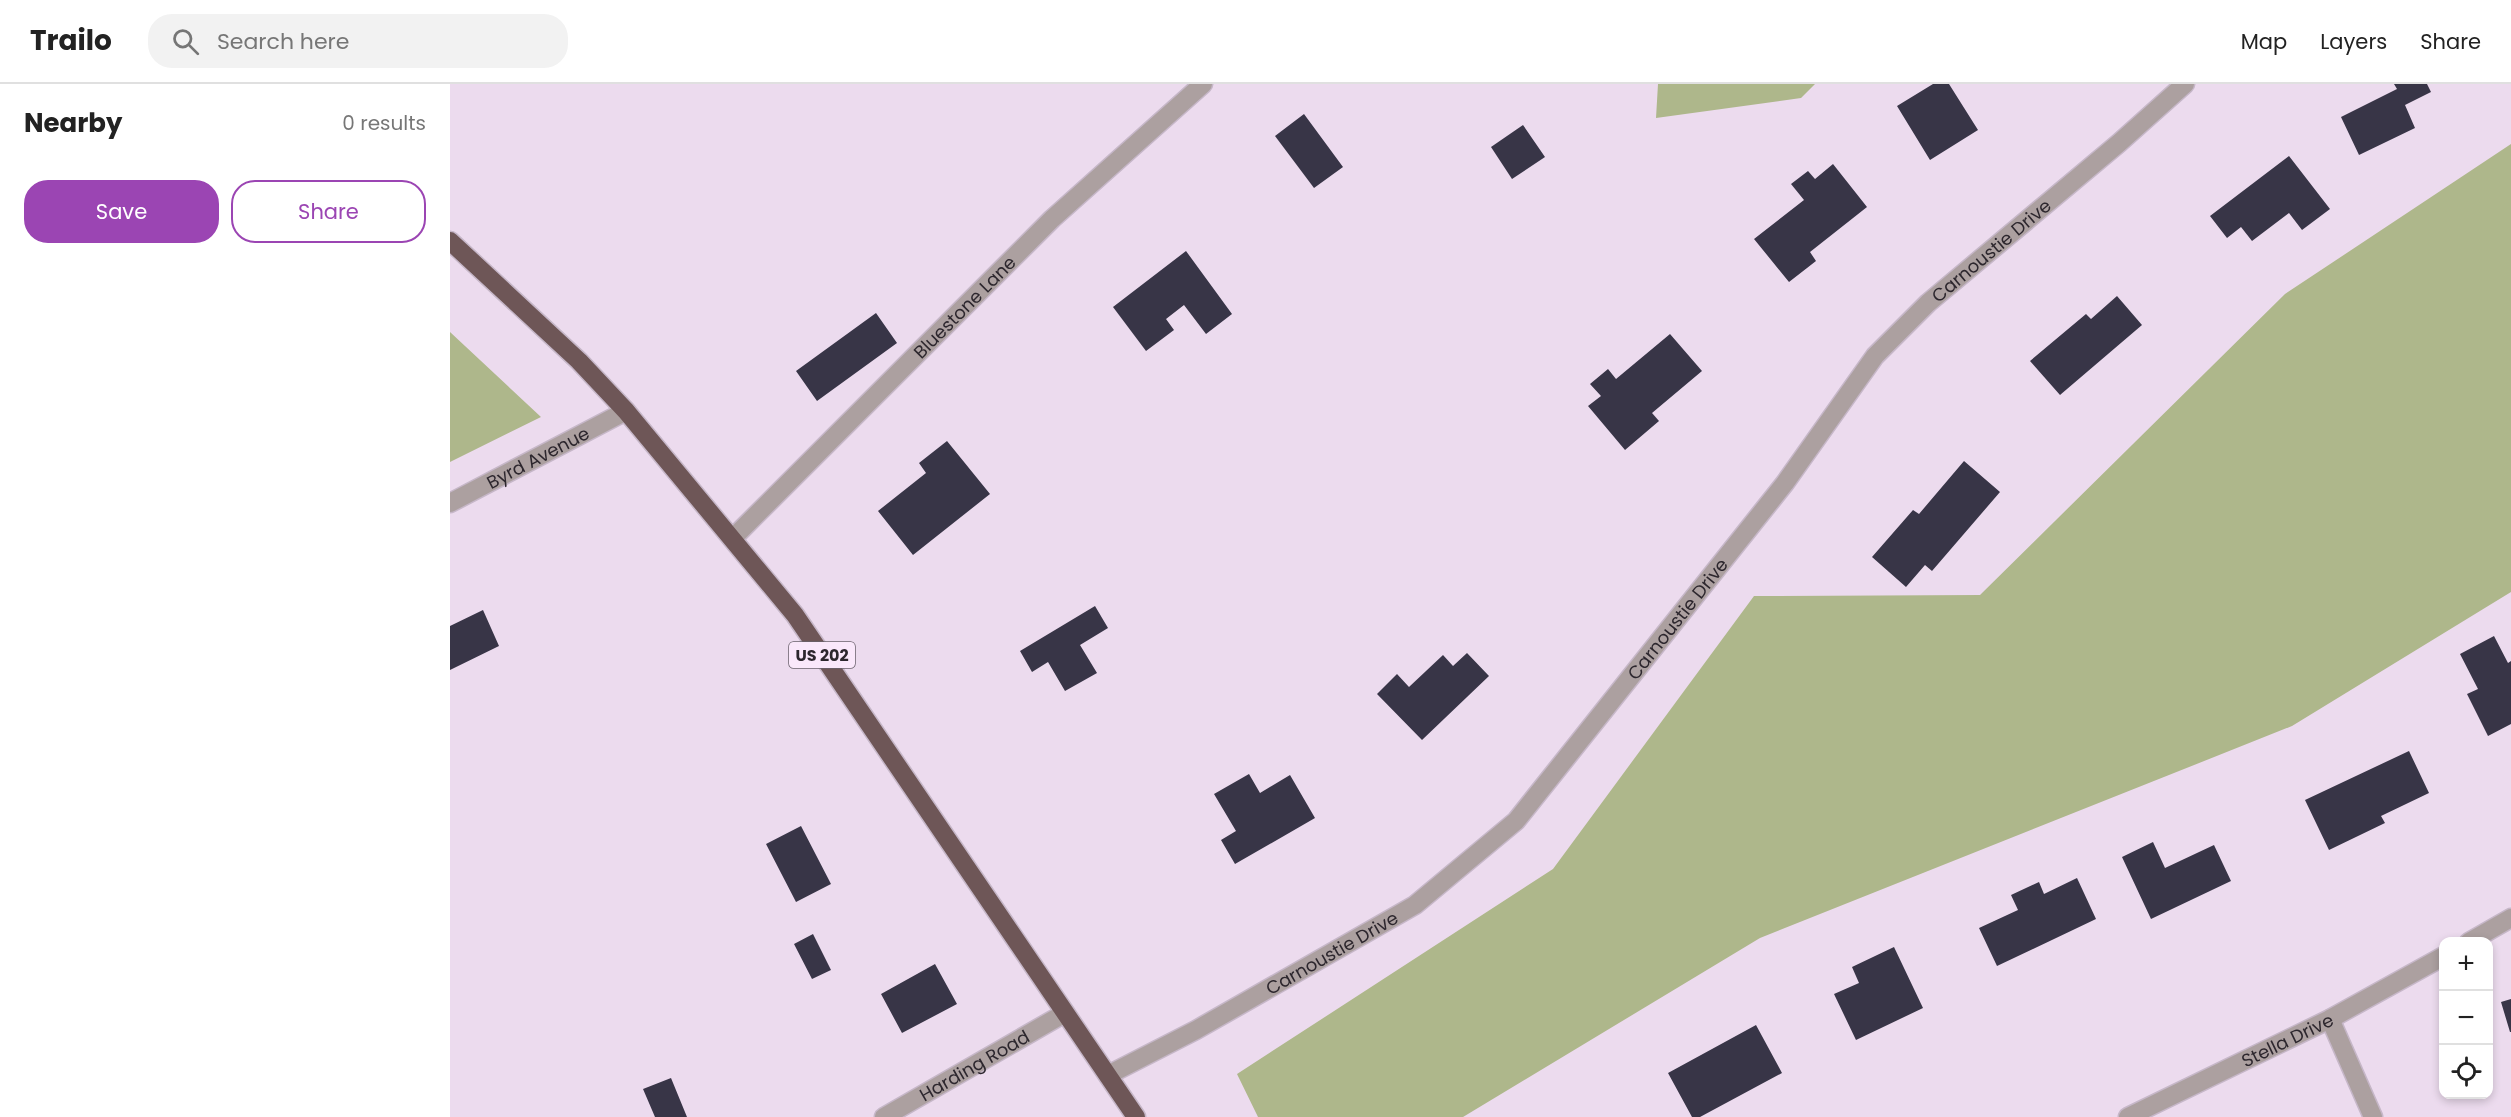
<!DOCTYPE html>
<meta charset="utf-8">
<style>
body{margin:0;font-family:Poppins,sans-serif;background:#f2f2f2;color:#222}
.controls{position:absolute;right:18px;bottom:18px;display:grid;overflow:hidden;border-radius:12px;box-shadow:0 3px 9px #0003}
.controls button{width:54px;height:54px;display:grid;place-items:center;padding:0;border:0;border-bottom:2px solid #e0e0e0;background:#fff;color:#222;font:30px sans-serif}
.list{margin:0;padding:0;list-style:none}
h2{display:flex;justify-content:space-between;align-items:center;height:78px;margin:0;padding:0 24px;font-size:26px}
h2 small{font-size:20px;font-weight:400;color:#767676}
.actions{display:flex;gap:12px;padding:18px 24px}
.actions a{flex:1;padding:14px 0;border:2px solid #9b45b3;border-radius:24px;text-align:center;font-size:21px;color:#9b45b3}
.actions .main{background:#9b45b3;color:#fff}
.icon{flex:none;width:33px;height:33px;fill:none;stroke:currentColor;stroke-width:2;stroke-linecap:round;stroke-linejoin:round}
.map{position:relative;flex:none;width:2061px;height:1033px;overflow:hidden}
header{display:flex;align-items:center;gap:36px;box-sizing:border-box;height:84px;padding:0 30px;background:#fff;border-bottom:2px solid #e0e0e0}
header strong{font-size:28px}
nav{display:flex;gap:33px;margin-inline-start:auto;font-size:21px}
.search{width:420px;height:54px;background:#f2f2f2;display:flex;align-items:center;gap:15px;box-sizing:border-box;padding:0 21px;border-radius:24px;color:#767676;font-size:22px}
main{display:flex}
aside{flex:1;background:#fff}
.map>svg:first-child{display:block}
</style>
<header>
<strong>Trailo</strong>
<div class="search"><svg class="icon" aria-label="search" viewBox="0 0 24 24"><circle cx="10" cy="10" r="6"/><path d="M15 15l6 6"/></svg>Search here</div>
<nav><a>Map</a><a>Layers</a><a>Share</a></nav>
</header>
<main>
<aside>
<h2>Nearby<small>0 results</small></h2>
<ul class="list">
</ul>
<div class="actions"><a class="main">Save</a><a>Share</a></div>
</aside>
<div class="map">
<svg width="2061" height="1033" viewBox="0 0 2061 1033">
<rect width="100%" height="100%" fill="#ecdbee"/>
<path fill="#aeb78b" d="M1208,0h157l-14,14 -145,20z
M2061,60v448l-219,134 -532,212 -297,179h-205l-21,-43 316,-205 201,-273 226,-1 305,-301z
M0,248l91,85 -91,45z"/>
<path fill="#383547" d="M1483,0h16l29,46 -48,30 -33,-54z
M1944,0h33l4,8 -26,13 10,23 -56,27 -18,-38 56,-28z
M854,30l39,53 -29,21 -39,-52z
M1073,41l22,32 -33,22 -21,-32z
M1839,72l41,53 -28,21 -13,-17 -37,28 -11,-14 -14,11 -17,-22z
M1383,80l34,43 -57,45 6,9 -27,21 -35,-43 50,-39 -13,-16 17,-13 7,8z
M736,167l46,63 -26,20 -22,-29 -18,14 8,11 -28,21 -33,-44z
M1667,212l25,29 -82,70 -30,-34 56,-47 5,5z
M426,229l21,30 -80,58 -21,-30z
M1220,250l32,37 -50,42 7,8 -34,29 -37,-44 13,-10 -11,-12 18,-15 8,10z
M497,357l43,53 -77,61 -35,-44 48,-38 -7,-10z
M1514,377l36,31 -68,79 -7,-6 -19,22 -34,-30 41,-47 6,4z
M645,522l13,22 -28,17 17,28 -32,18 -17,-29 -16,10 -12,-21z
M33,526l16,36 -49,24v-44z
M2044,552l14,27 3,-2v63l-23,12 -21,-42 11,-5 -18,-35z
M1017,569l22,23 -67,64 -45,-46 20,-20 12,13 34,-32 10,11z
M1959,667l20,42 -48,23 4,7 -56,27 -24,-50z
M799,690l11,19 30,-18 25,43 -80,46 -14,-24 15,-9 -22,-37z
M351,742l30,58 -35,18 -30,-58z
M1703,758l12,26 49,-23 17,36 -80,38 -29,-62z
M1627,794l19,41 -99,47 -18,-38 39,-18 -7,-15 28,-13 5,12z
M363,850l18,36 -19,9 -18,-35z
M1444,863l29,61 -67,32 -22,-46 25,-11 -7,-16z
M485,880l22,40 -55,29 -21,-39z
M2061,915v33h-1l-9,-30z
M1306,941l26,48 -82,44h-8l-24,-44z
M221,994l16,39h-32l-12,-28z"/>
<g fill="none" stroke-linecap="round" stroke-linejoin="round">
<g stroke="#c6b7c8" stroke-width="21">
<g id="street">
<path id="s1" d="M0,419l176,-92"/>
<path id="s2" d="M283,454l319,-319 151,-135"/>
<path d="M2019,858l42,-24"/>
<path d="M1880,935l43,98"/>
<path id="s3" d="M658,991l88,-45 219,-125 101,-84 269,-338 90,-127 53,-53 191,-160 66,-59"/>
<path id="s4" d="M434,1033l181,-104"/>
<path id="s5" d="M1678,1033l202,-98 114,-63"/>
</g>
</g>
<g stroke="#c6b7c8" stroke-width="21">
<path id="highway" d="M0,157l129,120 47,50 169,204 341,502"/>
</g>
<use href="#street" stroke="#aca0a0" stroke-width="18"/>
<use href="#highway" stroke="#6e5657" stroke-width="18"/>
</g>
<g text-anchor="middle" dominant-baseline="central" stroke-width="6" stroke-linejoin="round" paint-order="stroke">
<rect fill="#fae8fb" stroke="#6a616c" stroke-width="1.5" x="339" y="558" width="66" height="26" rx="4.5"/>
<g font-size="16" font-weight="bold" fill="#2d272e">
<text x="372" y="571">US 202</text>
</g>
<g font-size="18" fill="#2d272e" stroke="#fae8fb">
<text stroke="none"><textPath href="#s3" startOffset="1227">Carnoustie Drive</textPath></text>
<text stroke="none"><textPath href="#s2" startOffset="327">Bluestone Lane</textPath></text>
<text stroke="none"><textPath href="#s1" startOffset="99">Byrd Avenue</textPath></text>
<text stroke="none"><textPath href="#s3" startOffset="741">Carnoustie Drive</textPath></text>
<text stroke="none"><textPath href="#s3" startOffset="255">Carnoustie Drive</textPath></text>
<text stroke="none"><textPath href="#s5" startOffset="177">Stella Drive</textPath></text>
<text stroke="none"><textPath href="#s4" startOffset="104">Harding Road</textPath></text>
</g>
</g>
</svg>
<div class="controls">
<button>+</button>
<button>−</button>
<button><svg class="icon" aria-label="locate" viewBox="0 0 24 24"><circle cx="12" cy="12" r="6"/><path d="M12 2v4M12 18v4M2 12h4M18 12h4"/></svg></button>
</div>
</div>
</main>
